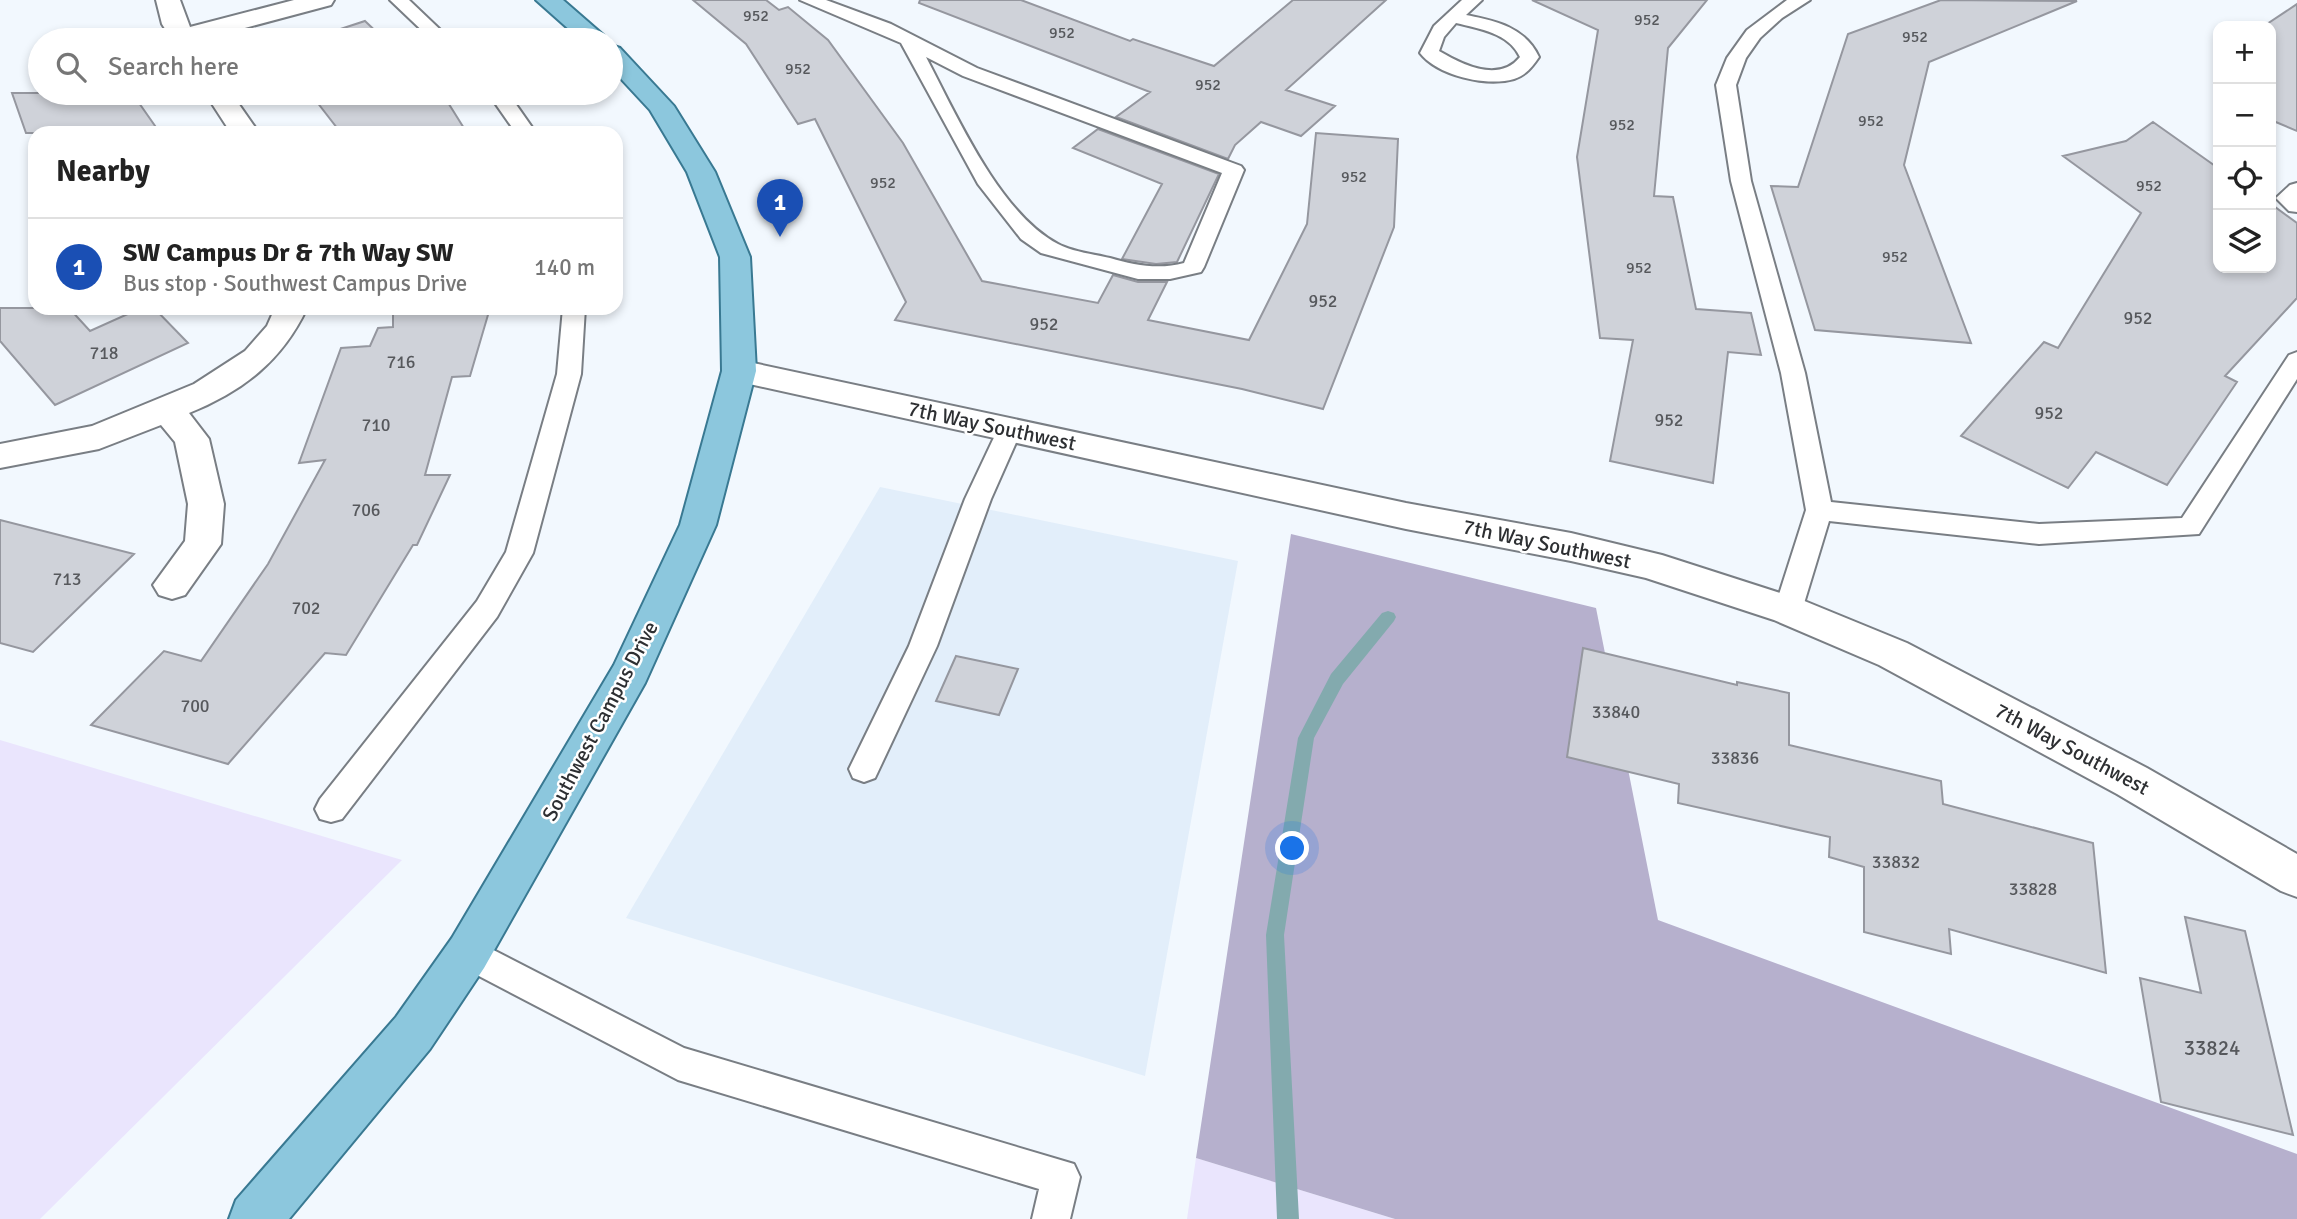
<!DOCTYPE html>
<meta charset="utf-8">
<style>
body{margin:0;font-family:Signika,sans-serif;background:#f6f6f6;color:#222}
.controls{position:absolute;right:21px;top:21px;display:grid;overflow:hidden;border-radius:14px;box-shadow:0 4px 10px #0003}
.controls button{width:63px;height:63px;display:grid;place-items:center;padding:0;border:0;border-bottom:2px solid #e0e0e0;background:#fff;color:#222;font:35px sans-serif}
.you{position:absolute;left:1293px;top:849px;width:24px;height:24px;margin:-18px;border:5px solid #fff;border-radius:50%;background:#1a73e8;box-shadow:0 0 0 10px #1a73e833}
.badge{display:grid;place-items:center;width:46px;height:46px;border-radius:50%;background:#1a73e8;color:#fff;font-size:23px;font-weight:700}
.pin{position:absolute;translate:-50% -58px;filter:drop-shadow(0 2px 4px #0008)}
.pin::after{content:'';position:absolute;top:37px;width:24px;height:21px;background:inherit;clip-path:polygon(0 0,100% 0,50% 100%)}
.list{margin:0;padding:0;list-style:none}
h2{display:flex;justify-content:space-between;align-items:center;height:91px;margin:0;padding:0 28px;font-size:30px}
h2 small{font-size:23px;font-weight:400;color:#767676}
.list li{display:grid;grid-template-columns:46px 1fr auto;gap:21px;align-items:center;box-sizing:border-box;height:98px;padding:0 28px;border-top:2px solid #e0e0e0}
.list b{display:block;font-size:26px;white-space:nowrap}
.list p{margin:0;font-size:23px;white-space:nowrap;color:#767676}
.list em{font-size:23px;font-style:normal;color:#767676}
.icon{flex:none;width:38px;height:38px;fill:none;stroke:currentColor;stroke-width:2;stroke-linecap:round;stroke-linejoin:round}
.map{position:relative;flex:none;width:2297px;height:1219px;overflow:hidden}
.search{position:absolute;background:#fff;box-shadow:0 4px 10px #0003;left:28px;top:28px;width:595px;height:77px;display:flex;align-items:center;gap:18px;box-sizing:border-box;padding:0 24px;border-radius:38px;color:#767676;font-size:26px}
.panel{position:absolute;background:#fff;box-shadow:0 4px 10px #0003;left:28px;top:126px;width:595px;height:189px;border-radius:21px}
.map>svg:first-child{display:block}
</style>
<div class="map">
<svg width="2297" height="1219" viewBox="0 0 2297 1219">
<rect width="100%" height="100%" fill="#f2f8fe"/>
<path fill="#e2eefa" d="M880,487l358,74 -93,515 -519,-158z"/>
<path fill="#eae5fd" d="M0,740l402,120 -362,359h-40z
M1196,1158l199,61h-208z"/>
<path fill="#b6b0cd" d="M1291,534l305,74 62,312 639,234v65h-902l-199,-61z"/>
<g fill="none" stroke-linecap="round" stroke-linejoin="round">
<path fill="#83aaae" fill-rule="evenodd" d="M1388,611l6,2 2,4 -2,4 -51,63 -29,54 -30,197 15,284h-22l-11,-284 32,-197 33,-64 51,-61z"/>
</g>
<path fill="#cfd2d9" stroke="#95979f" stroke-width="2" d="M693,0h73l13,10 9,-3 40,33 75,103 79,138 116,22 15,-28 25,7h29l-19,38 101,20 58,-116 9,-91 82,6 -4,88 -71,182 -81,-20 -347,-69 11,-18 -91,-183 -17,5 -52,-80z
M920,0h101l109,41 3,-2 81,27 79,-66h93l-100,90 49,16 -34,30 -40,-14 -26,23 -7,14 -112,-42 34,-25 -231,-89z
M1532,0h175l-39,48 -14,148 19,1 23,112 55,4 10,42 -33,-3 -15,131 -103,-22 23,-121 -33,-2 -23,-181 21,-127z
M1941,0l136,1 -148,61 -25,103 67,178 -156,-13 -44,-144 27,1 50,-153z
M2297,4v127l-26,-11v-94h-7z
M365,21l20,19h-78z
M12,93h120l28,40h-134z
M310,93h132l25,40h-126z
M2153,122l65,46v100h53v-64l26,19v75l-72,78 12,6 -70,103 -71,-33 -28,36 -107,-52 83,-94 14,6 83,-135 -78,-57 63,-15z
M1098,129l121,45 -42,88 -21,2 -34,-5 40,-75 -89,-36z
M0,308h69l21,23 51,-23h13l34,35 -133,62 -55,-64z
M393,308h97l-20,68 -18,1 -27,98h25l-33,70h-4l-67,110 -21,-2 -97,111 -137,-39 73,-74 37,10 67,-97 57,-104 -26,3 42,-115 29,-2 8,-18 15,-1z
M0,520l134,34 -101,98 -33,-9z
M1583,648l154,37v-3l52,11v52l152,36 2,23 150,39 13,130 -157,-44 2,25 -87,-22v-65l-35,-10 1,-20 -152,-34 1,-19 -112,-27z
M956,656l62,13 -19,46 -63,-14z
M2185,917l60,14 48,204 -132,-33 -21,-124 61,15z"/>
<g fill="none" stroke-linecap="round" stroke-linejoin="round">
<g stroke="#797e84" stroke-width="4">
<path id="service" d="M390,0h19l42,40h-19z
M800,0h26l65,24 86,44 264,98 3,4 -40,97 -3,5 -31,7h-32l-97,-26 -20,-14 -43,-55 -77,-141zM926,57l37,19 259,97 -38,90c-25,7 -50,2 -74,-5 -17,-4 -37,-6 -52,-14 -59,-31 -102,-130 -132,-187z
M1462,0h20l-16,15c30,6 59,12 73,42 -7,10 -13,18 -25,22 -27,8 -76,-3 -94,-26l14,-27zM1456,23c24,6 53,10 64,34 -21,26 -57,8 -81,-6l5,-14z
M1787,0h23l-28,18 -22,20 -14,20 -10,27 15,96 54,192 26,129 208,22 143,-6 107,-163 8,-3v27l-98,155 -160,10 -210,-23 -27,89 -4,8 -10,3 -10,-3 -4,-8 32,-100 -25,-137 -50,-192 -15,-96 11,-27 20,-28z
M488,93h20l28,40h-20z
M2297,183v29l-8,-1 -13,-13 14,-13z
M563,308h22l-4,66 -48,179 -36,64 -155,202 -11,3 -11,-3 -5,-10 5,-10 157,-198 29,-49 51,-178z
M1010,420l9,3 3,6 -31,70 -54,147 -62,132 -11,4 -11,-4 -4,-9 60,-123 56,-147 33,-70 3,-6z
M468,937l216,111 390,116 6,13 -10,42h-38l7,-30 -361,-109 -222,-116 -5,-11 5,-11z"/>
</g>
<g stroke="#797e84" stroke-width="4">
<path id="minor" d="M156,0h24l10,27 104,-27h40l-3,5 -131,35h-28l-10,-16z
M205,93h26l28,40h-28z
M275,308h32c-25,53 -64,83 -118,105l20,26 15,65 -3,40 -36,51 -13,4 -13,-4 -6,-10 32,-44 3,-37 -13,-62 -14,-17 -62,24 -99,19v-24l92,-18 102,-42 51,-33 22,-25z
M739,360l667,143 165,30 91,22 140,45 105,43 240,125 150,86v43l-16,-6 -164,-97 -238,-129 -105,-45 -128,-42 -75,-17 -165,-32 -679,-150 -5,-8 5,-8z"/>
</g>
<g stroke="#397992" stroke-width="4">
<path id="primary" d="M536,0h27l46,40h-28z
M611,45l9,3 54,58 41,66 35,85 6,114 -40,154 -71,158 -161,285 -54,81 -141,170h-60l7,-19 160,-183 56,-79 162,-273 66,-140 42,-154 -2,-114 -33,-85 -37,-62 -39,-42z"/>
</g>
<use href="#service" fill="#fff" fill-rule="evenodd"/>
<use href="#minor" fill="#fff" fill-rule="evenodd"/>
<use href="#primary" fill="#8cc7dd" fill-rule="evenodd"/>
</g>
<g text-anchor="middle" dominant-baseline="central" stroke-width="5" stroke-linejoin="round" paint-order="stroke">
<g font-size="16" fill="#56585c">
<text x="756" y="16">952</text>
<text x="1647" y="20">952</text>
<text x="1062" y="33">952</text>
<text x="1915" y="37">952</text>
<text x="798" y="69">952</text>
<text x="1208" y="85">952</text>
<text x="1871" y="121">952</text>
<text x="1622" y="125">952</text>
<text x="1354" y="177">952</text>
<text x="883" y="183">952</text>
<text x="2149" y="186">952</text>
<text x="1895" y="257">952</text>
<text x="1639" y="268">952</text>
</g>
<g font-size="18" fill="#56585c">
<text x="1323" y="301">952</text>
<text x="2138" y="318">952</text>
<text x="1044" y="324">952</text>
<text x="104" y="353">718</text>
<text x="401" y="362">716</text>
<text x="2049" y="413">952</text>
<text x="1669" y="420">952</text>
<text x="376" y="425">710</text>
<text x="366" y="510">706</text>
<text x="67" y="579">713</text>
<text x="306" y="608">702</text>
<text x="195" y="706">700</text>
<text x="1616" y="712">33840</text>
<text x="1735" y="758">33836</text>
<text x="1896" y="862">33832</text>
<text x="2033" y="889">33828</text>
</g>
<g font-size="21" fill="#2d2f32" stroke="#fff">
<text transform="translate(992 426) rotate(12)">7th Way Southwest</text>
<text transform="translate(1547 544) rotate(12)">7th Way Southwest</text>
<text transform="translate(600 721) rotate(-62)">Southwest Campus Drive</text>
<text transform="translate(2072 749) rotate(28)">7th Way Southwest</text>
</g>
<g font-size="21" fill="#56585c">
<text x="2212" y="1048">33824</text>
</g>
</g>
</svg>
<div class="controls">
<button>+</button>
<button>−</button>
<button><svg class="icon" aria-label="locate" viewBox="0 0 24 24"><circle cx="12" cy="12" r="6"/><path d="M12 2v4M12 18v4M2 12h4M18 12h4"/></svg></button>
<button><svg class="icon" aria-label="layers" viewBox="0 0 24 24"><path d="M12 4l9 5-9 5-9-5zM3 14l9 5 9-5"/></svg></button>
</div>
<div class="you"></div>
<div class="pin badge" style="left:780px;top:237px;background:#1a4fb4">1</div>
<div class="search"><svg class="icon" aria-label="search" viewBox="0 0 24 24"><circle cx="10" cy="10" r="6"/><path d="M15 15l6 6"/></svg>Search here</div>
<section class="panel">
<h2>Nearby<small></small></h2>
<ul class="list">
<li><span class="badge" style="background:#1a4fb4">1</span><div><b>SW Campus Dr &amp; 7th Way SW</b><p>Bus stop · Southwest Campus Drive</p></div><em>140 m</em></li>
</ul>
</section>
</div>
